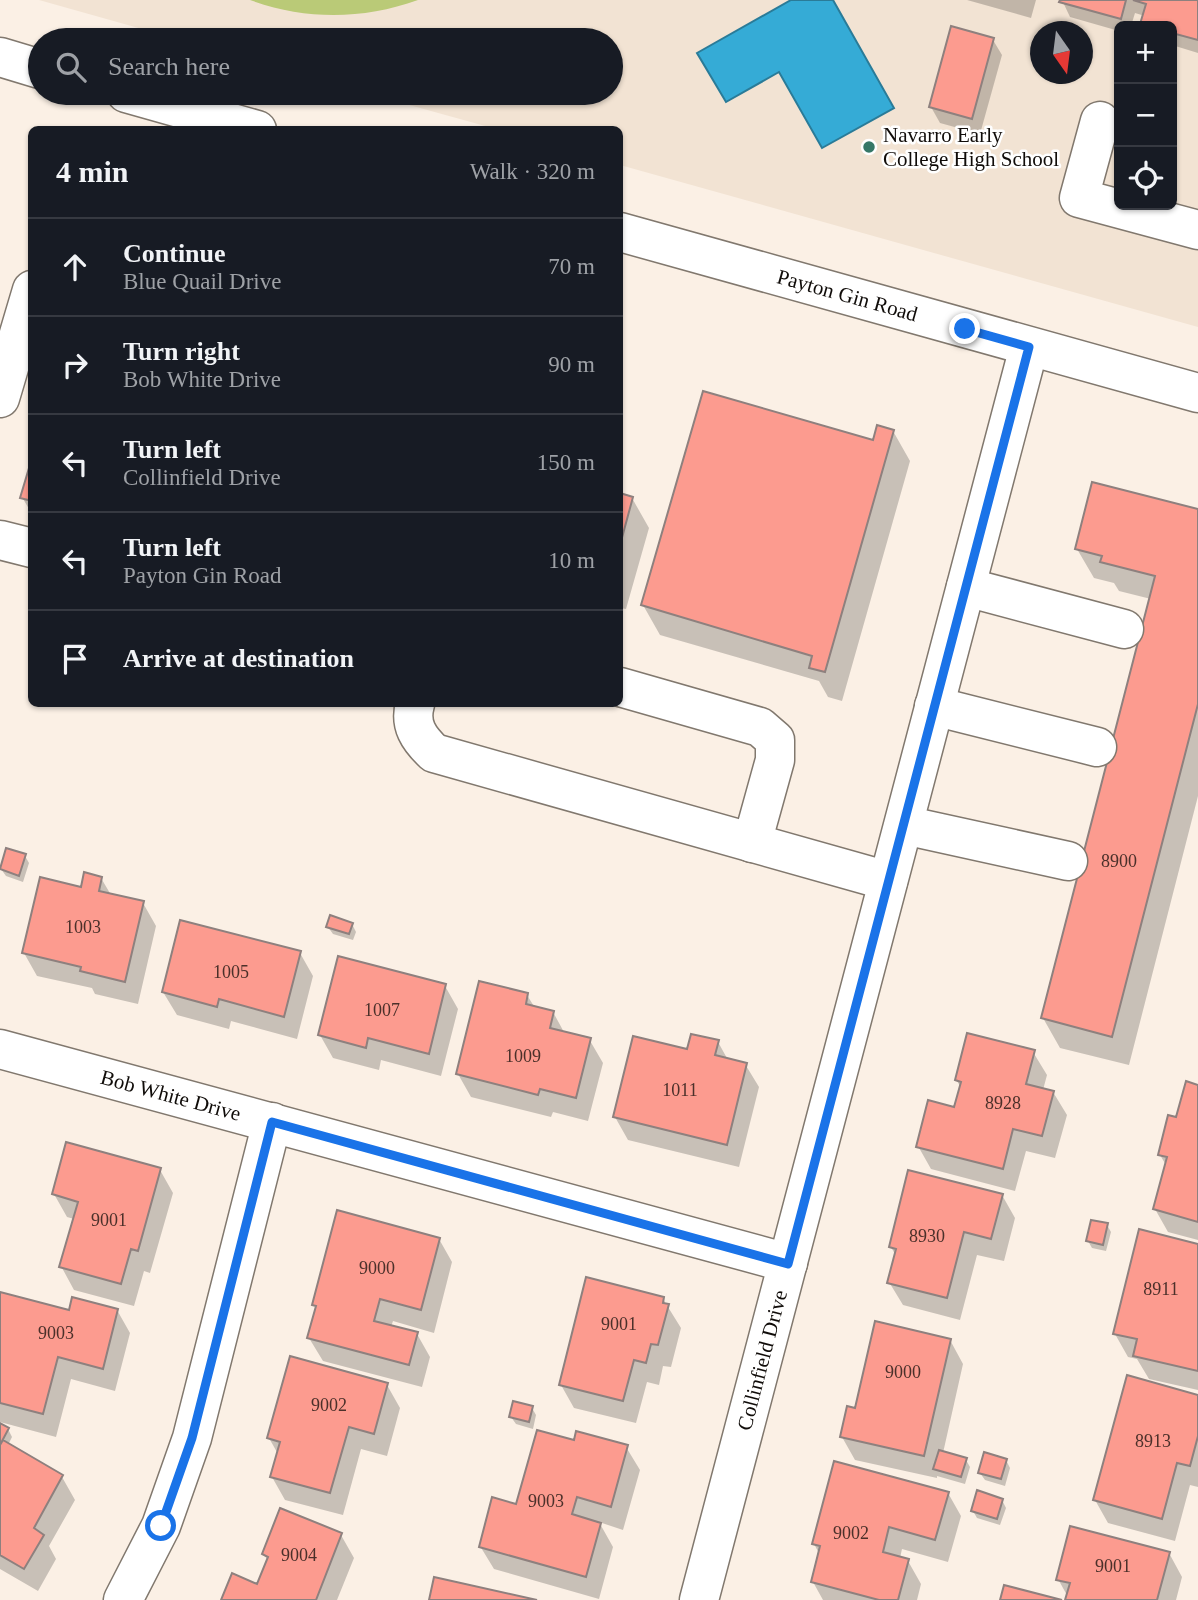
<!DOCTYPE html>
<meta charset="utf-8">
<style>
body{margin:0;font-family:Georgia,serif;background:#20242c;color:#f1f3f6}
.controls{position:absolute;right:21px;top:21px;display:grid;overflow:hidden;border-radius:10px;box-shadow:0 2px 5px #0004}
.controls button{width:63px;height:63px;display:grid;place-items:center;padding:0;border:0;border-bottom:2px solid #363941;background:#171b24;color:#f1f3f6;font:35px sans-serif}
.compass{position:absolute;left:1030px;top:21px;width:63px;height:63px;border-radius:50%;background:#171b24;box-shadow:0 2px 5px #0004;rotate:166deg}
.stop{position:absolute;width:21px;height:21px;margin:-16px;border:5px solid #1a73e8;border-radius:50%;background:#fff}
.stop.end{background:#1a73e8;border-color:#fff;box-shadow:0 2px 7px #0008}
.list{margin:0;padding:0;list-style:none}
h2{display:flex;justify-content:space-between;align-items:center;height:91px;margin:0;padding:0 28px;font-size:30px}
h2 small{font-size:23px;font-weight:400;color:#9ea1a6}
.list li{display:grid;grid-template-columns:46px 1fr auto;gap:21px;align-items:center;box-sizing:border-box;height:98px;padding:0 28px;border-top:2px solid #363941}
.list b{display:block;font-size:26px;white-space:nowrap}
.list p{margin:0;font-size:23px;white-space:nowrap;color:#9ea1a6}
.list em{font-size:23px;font-style:normal;color:#9ea1a6}
.icon{flex:none;width:38px;height:38px;fill:none;stroke:currentColor;stroke-width:2;stroke-linecap:round;stroke-linejoin:round}
.map{position:relative;flex:none;width:1198px;height:1600px;overflow:hidden}
.search{position:absolute;background:#171b24;box-shadow:0 2px 5px #0004;left:28px;top:28px;width:595px;height:77px;display:flex;align-items:center;gap:18px;box-sizing:border-box;padding:0 24px;border-radius:38px;color:#9ea1a6;font-size:26px}
.panel{position:absolute;background:#171b24;box-shadow:0 2px 5px #0004;left:28px;top:126px;width:595px;height:581px;border-radius:10px}
.map>svg:first-child{display:block}
</style>
<div class="map">
<svg width="1198" height="1600" viewBox="0 0 1198 1600">
<rect width="100%" height="100%" fill="#fbf0e5"/>
<path fill="#f2e3d3" fill-rule="evenodd" d="M39,0h1159v327l-578,-162v-35l-124,-1 -130,-36h245v-53h-430zM1119,26h53v179h-53zM1040,32h42v42h-42z"/>
<path fill="#baca77" d="M250,0h168c-56,20 -113,20 -168,0z"/>
<path fill="#35abd6" stroke="#2a7b98" stroke-width="2" d="M791,0h42l61,108 -72,40 -43,-76 -53,30 -29,-49z"/>
<path fill="#0003" d="M967,0h69l-5,18z
M1062,0h136v53l-26,-8v-19h-28l1,-10 -10,-3 -4,13h-12v5l-49,-14z
M993,40l9,15 -22,79 -40,-11 -9,-16z
M893,431l17,30 -68,240 -14,-4 -9,-16 -159,-46 -17,-30 231,-163z
M32,464v50l-10,-17z
M620,495l12,3 17,30 -23,81 -6,-1z
M1198,510v286l-69,269 -69,-17 -17,-30 108,-419 -32,-8 -5,-8 -20,-5 -17,-29z
M25,856l4,7 -6,19 -17,-6 -5,-7z
M101,878l10,17 32,8 13,23 -18,78 -43,-10 -3,-6 -55,-12 -13,-23 58,-64z
M352,924l4,8 -3,8 -20,-6 -5,-7z
M300,953l13,23 -16,63 -66,-18 -2,8 -52,-14 -14,-23z
M445,986l13,23 -17,67 -60,-16 -2,10 -46,-12 -13,-23z
M527,995l8,13 18,4 12,22 24,5 14,24 -15,58 -35,-9 -2,5 -80,-20 -13,-23z
M718,1042l10,18 17,4 14,23 -20,80 -111,-27 -13,-23 73,-66z
M1033,1052l14,23 -4,15 10,2 14,23 -12,43 -29,-7 -11,40 -84,-22 -13,-23 37,-37 6,-21 -5,-9z
M1198,1086v154l-30,-8 -13,-23 11,-44 -6,-10 18,-36z
M160,1170l13,23 -23,80 -6,-2 -10,35 -60,-16 -13,-24 13,-47 -7,-2 -13,-23z
M1002,1195l13,23 -11,43 -27,-6 -17,65 -57,-15 -14,-23 7,-26 -5,-9z
M1107,1225l4,7 -5,19 -14,-3 -4,-7z
M439,1239l13,23 -18,71 -41,-12 -2,6 26,7 13,23 -8,30 -99,-26 -14,-23 8,-28 -3,-5z
M1198,1246v144l-49,-11 -12,-20 -9,-2 -13,-23z
M0,1295l70,17 47,-2 13,23 -15,58 -44,-12 -15,58 -56,-15z
M663,1299l18,29 -10,39 -8,-1 -4,19 -12,-3 -11,41 -62,-15 -13,-23z
M950,1340l13,24 -20,89 23,7 4,7 -5,17 -28,-8v2l-82,-18 -13,-23 14,-27z
M387,1385l13,23 -13,48 -26,-7 -18,66 -58,-15 -13,-23 6,-23 -9,-16z
M1198,1396v91l-8,-2 -15,56 -67,-18 -13,-23z
M532,1408l4,7 -3,14 -17,-5 -5,-7z
M0,1425l8,4 4,8 -4,8 54,32 13,23 -26,46 7,13 -18,32 -38,-22z
M575,1442l51,5 14,23 -17,60 -24,-8 14,25 -14,52 -105,-30 -14,-23z
M1006,1460l4,8 -5,18 -20,-6 -5,-7z
M948,1493l13,23 -13,46 -46,-13 -2,9 8,3 13,23 -4,16h-94l-10,-18 7,-27 -6,-11z
M1002,1500l4,8 -6,17 -23,-7 -4,-7z
M341,1535l13,23 -17,42h-114l35,-14 10,-25 -4,-7z
M1169,1553l13,24 -6,23h-109l1,-3 -10,-18z"/>
<path fill="#fc9b8f" stroke="#8e807e" stroke-width="2" d="M1060,0h66l-5,19 -62,-17z
M1133,0h65v40l-26,-7v-7l-32,-2 6,-20z
M951,26l43,12 -22,81 -43,-12z
M703,391l170,49 4,-15 17,5 -69,242 -16,-4 3,-12 -171,-51z
M32,458v43l-12,-3z
M1092,482l106,27v195l-86,333 -71,-19 114,-442 -55,-14 2,-6 -27,-7z
M620,493l13,4 -13,48z
M6,848l20,6 -7,22 -19,-7z
M84,872l18,5 -3,14 45,10 -19,81 -45,-11 1,-4 -59,-14 18,-76 41,10z
M330,915l23,8 -4,11 -23,-7z
M180,920l121,31 -17,66 -65,-18 -2,8 -55,-15z
M338,956l108,28 -17,70 -61,-16 -2,10 -48,-13z
M479,981l49,12 -2,11 28,7 -4,17 41,10 -15,60 -36,-9 -2,6 -82,-21z
M967,1033l68,17 -9,34 28,7 -12,45 -29,-7 -10,40 -87,-22 12,-47 26,7 7,-25 -6,-2z
M691,1034l28,6 -4,15 32,8 -20,82 -114,-28 20,-81 54,13z
M1186,1081l12,4v137l-45,-13 14,-52 -9,-2 10,-40 8,2z
M66,1142l95,26 -23,83 -7,-2 -10,35 -62,-17 19,-65 -26,-8z
M908,1170l95,24 -12,45 -27,-7 -17,66 -60,-15 9,-34 -7,-2z
M337,1210l103,28 -19,72 -41,-11 -6,22 44,11 -9,33 -102,-27 9,-32 -4,-1z
M1091,1220l17,3 -5,22 -17,-4z
M1139,1229l59,15v127l-65,-15 4,-17 -24,-5z
M586,1277l78,20 -1,6 6,1 -11,41 -7,-1 -5,19 -12,-3 -11,41 -64,-16z
M0,1292l69,18 3,-13 46,12 -15,60 -45,-12 -15,57 -43,-11z
M875,1321l76,18 -27,117 -84,-19 7,-31 8,2z
M290,1356l98,27 -14,51 -25,-7 -19,66 -60,-16 10,-35 -13,-4z
M1127,1375l71,20v41l-8,30 -13,-3 -15,56 -69,-19z
M513,1401l20,5 -4,16 -20,-5z
M0,1423l9,5 -8,15 -1,-1z
M537,1430l37,10 2,-9 52,14 -17,62 -34,-10 -5,17 29,9 -15,54 -107,-30 13,-50 24,7z
M3,1440l60,35 -29,53 10,7 -20,34 -24,-14v-110z
M939,1450l28,8 -6,19 -28,-8z
M984,1452l23,7 -6,20 -23,-6z
M834,1461l115,31 -14,48 -46,-13 -6,25 26,7 -11,41h-19l-68,-18 9,-36 -8,-2z
M977,1490l26,9 -6,20 -26,-8z
M280,1508l62,25 -26,67h-95l11,-27 25,11 11,-27 -6,-3z
M1070,1526l100,26 -13,48h-92l5,-17 -14,-3z
M434,1577l103,23h-108z
M1004,1585l58,15h-62z"/>
<g fill="none" stroke-linecap="round" stroke-linejoin="round">
<g stroke="#81786e" stroke-width="41">
<g id="minor">
<path d="M0,57l40,12"/>
<path d="M126,93l131,37"/>
<path d="M1100,121l-21,77 119,32"/>
<path id="s1" d="M620,232l578,161"/>
<path d="M0,398l32,-108"/>
<path d="M0,540l32,8"/>
<path d="M966,587l158,42"/>
<path d="M620,687l140,40 15,13v20l-23,83"/>
<path d="M415,704c-6,21 4,35 19,49l454,128"/>
<path d="M934,706l163,41"/>
<path d="M904,825l164,36"/>
<path id="s2" d="M0,1049l788,214"/>
<path d="M123,1600l38,-74 31,-88 80,-316"/>
<path id="s3" d="M699,1600l330,-1253"/>
</g>
</g>
<use href="#minor" stroke="#fff" stroke-width="38"/>
</g>
<g fill="none" stroke-linecap="round" stroke-linejoin="round">
<path stroke="#1a73e8" stroke-width="9" d="M161,1526l31,-88 80,-316 516,142 241,-917 -64,-18"/>
</g>
<circle fill="#367767" stroke="#fff" stroke-width="2.5" cx="869" cy="147" r="7"/>
<g text-anchor="middle" dominant-baseline="central" stroke-width="5" stroke-linejoin="round" paint-order="stroke">
<g font-size="18" fill="#4b302a">
<text x="1119" y="861">8900</text>
<text x="83" y="927">1003</text>
<text x="231" y="972">1005</text>
<text x="382" y="1010">1007</text>
<text x="523" y="1056">1009</text>
<text x="680" y="1090">1011</text>
<text x="1003" y="1103">8928</text>
<text x="109" y="1220">9001</text>
<text x="927" y="1236">8930</text>
<text x="377" y="1268">9000</text>
<text x="1161" y="1289">8911</text>
<text x="619" y="1324">9001</text>
<text x="56" y="1333">9003</text>
<text x="903" y="1372">9000</text>
<text x="329" y="1405">9002</text>
<text x="1153" y="1441">8913</text>
<text x="546" y="1501">9003</text>
<text x="851" y="1533">9002</text>
<text x="299" y="1555">9004</text>
<text x="1113" y="1566">9001</text>
</g>
<g font-size="21" fill="#100c09" stroke="#fff" text-anchor="start">
<text x="883" y="135">Navarro Early<tspan x="883" dy="24">College High School</tspan></text>
</g>
<g font-size="21" fill="#100c09" stroke="#fff">
<text stroke="none"><textPath href="#s1" startOffset="236">Payton Gin Road</textPath></text>
<text stroke="none"><textPath href="#s2" startOffset="177">Bob White Drive</textPath></text>
<text stroke="none"><textPath href="#s3" startOffset="248">Collinfield Drive</textPath></text>
</g>
</g>
</svg>
<div class="controls">
<button>+</button>
<button>−</button>
<button><svg class="icon" aria-label="locate" viewBox="0 0 24 24"><circle cx="12" cy="12" r="6"/><path d="M12 2v4M12 18v4M2 12h4M18 12h4"/></svg></button>
</div>
<svg class="compass" viewBox="-18 -18 36 36"><path d="M0-13l5 13h-10z" fill="#e53935"/><path d="M0 13l5-13h-10z" fill="#9ea1a6"/></svg>
<div class="stop" style="left:161px;top:1526px"></div>
<div class="stop end" style="left:965px;top:329px"></div>
<div class="search"><svg class="icon" aria-label="search" viewBox="0 0 24 24"><circle cx="10" cy="10" r="6"/><path d="M15 15l6 6"/></svg>Search here</div>
<section class="panel">
<h2>4 min<small>Walk · 320 m</small></h2>
<ul class="list">
<li><svg class="icon" aria-label="ahead" viewBox="0 0 24 24"><path d="M12 20V5M6 11l6-6 6 6"/></svg><div><b>Continue</b><p>Blue Quail Drive</p></div><em>70 m</em></li>
<li><svg class="icon" aria-label="right" viewBox="0 0 24 24"><path d="M7 20v-9h11M14 6l5 5-5 5"/></svg><div><b>Turn right</b><p>Bob White Drive</p></div><em>90 m</em></li>
<li><svg class="icon" aria-label="left" viewBox="0 0 24 24"><path d="M17 20v-9H6M10 6l-5 5 5 5"/></svg><div><b>Turn left</b><p>Collinfield Drive</p></div><em>150 m</em></li>
<li><svg class="icon" aria-label="left" viewBox="0 0 24 24"><path d="M17 20v-9H6M10 6l-5 5 5 5"/></svg><div><b>Turn left</b><p>Payton Gin Road</p></div><em>10 m</em></li>
<li><svg class="icon" aria-label="arrive" viewBox="0 0 24 24"><path d="M6 21V4h12l-3 4 3 4H6"/></svg><div><b>Arrive at destination</b></div></li>
</ul>
</section>
</div>
